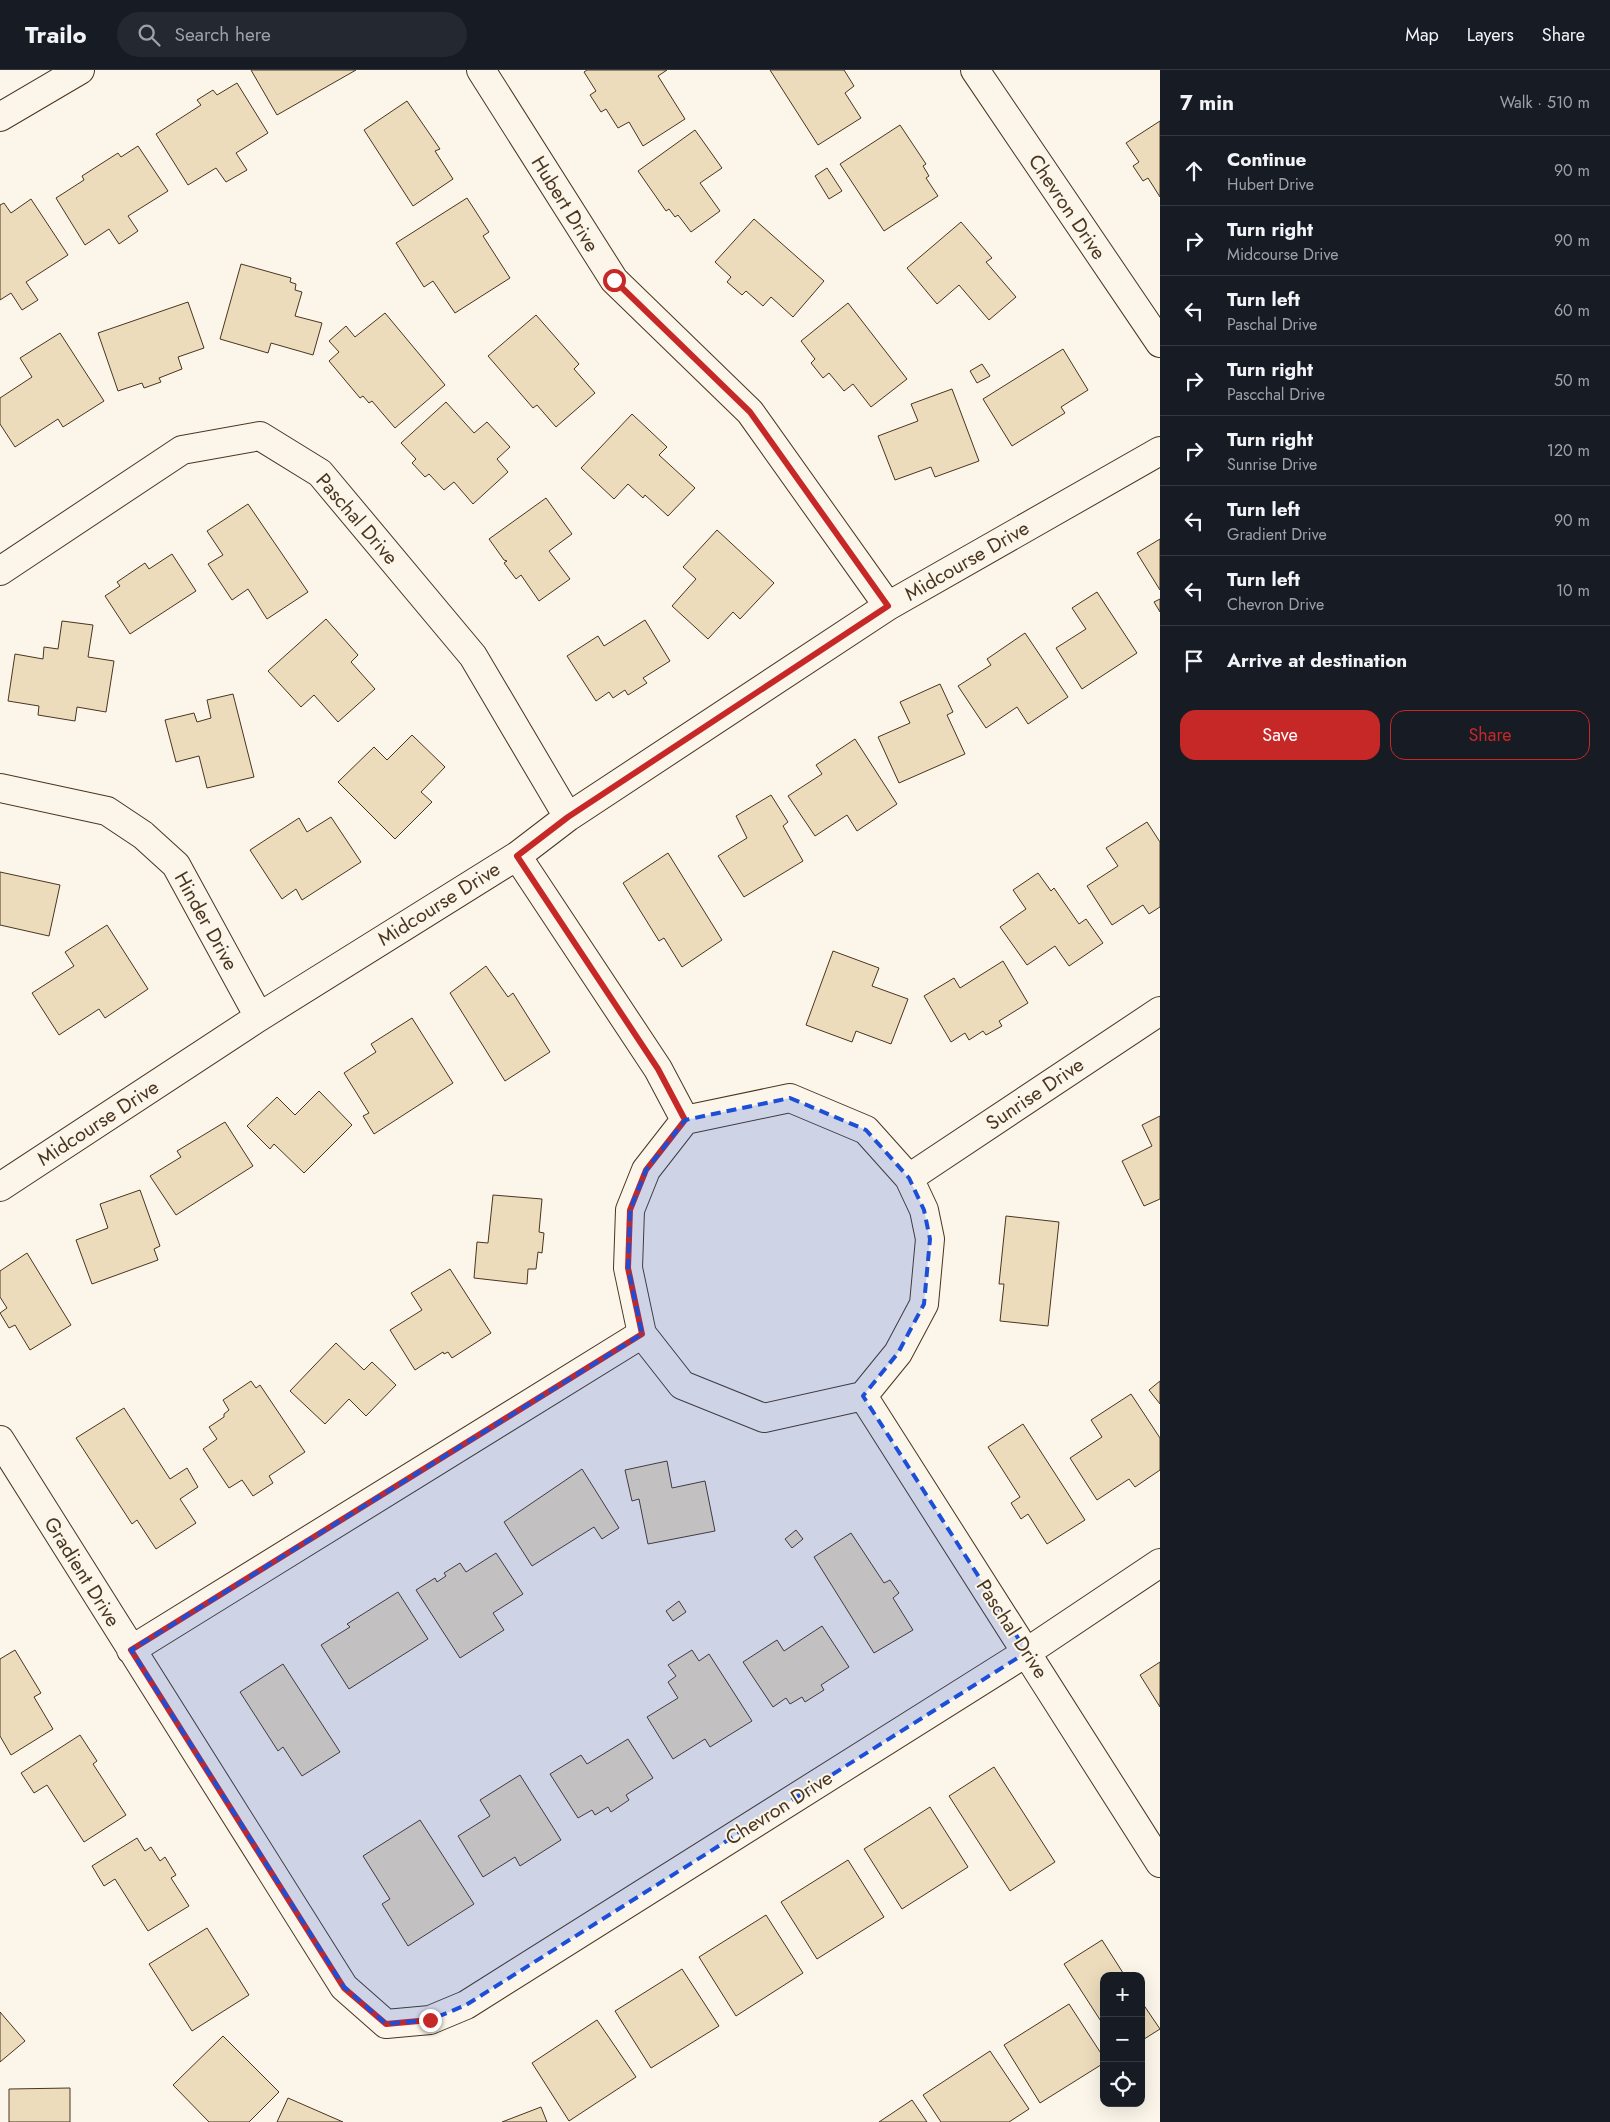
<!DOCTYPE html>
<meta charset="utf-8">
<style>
body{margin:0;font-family:Jost,sans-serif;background:#242831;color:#f1f3f6}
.controls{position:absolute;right:15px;bottom:15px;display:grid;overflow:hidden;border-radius:10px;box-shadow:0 5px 20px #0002}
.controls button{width:45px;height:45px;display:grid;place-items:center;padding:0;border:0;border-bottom:1px solid #363941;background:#171b24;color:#f1f3f6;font:25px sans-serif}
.stop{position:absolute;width:15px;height:15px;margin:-11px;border:4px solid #c62828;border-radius:50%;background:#fff}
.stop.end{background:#c62828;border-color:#fff;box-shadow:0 1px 5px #0008}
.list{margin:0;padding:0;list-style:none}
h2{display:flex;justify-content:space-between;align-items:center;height:65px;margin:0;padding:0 20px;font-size:21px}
h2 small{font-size:16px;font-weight:400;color:#9ea1a6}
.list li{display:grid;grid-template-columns:32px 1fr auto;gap:15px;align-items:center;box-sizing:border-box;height:70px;padding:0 20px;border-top:1px solid #363941}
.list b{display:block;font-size:19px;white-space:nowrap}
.list p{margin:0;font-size:16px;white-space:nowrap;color:#9ea1a6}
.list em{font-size:16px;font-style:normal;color:#9ea1a6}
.actions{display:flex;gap:10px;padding:15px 20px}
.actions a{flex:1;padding:11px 0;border:1px solid #c62828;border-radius:15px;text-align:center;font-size:18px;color:#c62828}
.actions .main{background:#c62828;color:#fff}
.icon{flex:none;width:28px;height:28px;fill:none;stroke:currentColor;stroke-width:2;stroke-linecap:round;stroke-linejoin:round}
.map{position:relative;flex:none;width:1160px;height:2052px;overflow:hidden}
header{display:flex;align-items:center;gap:30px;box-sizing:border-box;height:70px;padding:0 25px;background:#171b24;border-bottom:1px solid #363941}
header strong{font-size:24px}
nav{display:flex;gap:28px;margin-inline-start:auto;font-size:18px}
.search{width:350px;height:45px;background:#242831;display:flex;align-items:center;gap:12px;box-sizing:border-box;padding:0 18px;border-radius:28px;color:#9ea1a6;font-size:19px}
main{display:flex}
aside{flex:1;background:#171b24}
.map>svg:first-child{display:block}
</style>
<header>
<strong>Trailo</strong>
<div class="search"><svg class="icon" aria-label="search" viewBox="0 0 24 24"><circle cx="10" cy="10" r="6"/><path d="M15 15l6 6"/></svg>Search here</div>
<nav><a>Map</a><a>Layers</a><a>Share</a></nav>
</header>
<main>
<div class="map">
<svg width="1160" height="2052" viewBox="0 0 1160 2052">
<rect width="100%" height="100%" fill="#fbf6e9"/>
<path fill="#ecdcbc" stroke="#4a3520" d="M251,0h105l-79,45z
M587,0h80l-9,6 27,43 -42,27 -14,-24 -11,6 -12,-19 -5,3 -11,-17 6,-4 -12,-19z
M770,0h74l10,16 -9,7 16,25 -43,27z
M237,13l31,50 -32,20 11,17 -21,12 -10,-14 -28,17 -32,-51 45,-29 -4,-5 16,-10 4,5z
M407,31l33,48 -5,2 18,28 -40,27 -49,-76z
M1160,51v76l-12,-19 -5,3 -10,-15 6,-4 -13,-19z
M900,55l26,39 -3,2 6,10 -3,2 12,18 -54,35 -44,-67z
M695,60l27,38 -22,15 20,28 -29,21 -13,-17 -3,2 -6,-8 -3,2 -28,-40z
M138,76l30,45 -40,25 10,15 -19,13 -10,-15 -24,16 -29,-47 28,-18 -2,-4 36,-23 3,4z
M827,98l15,23 -13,8 -14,-23z
M467,128l22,34 -6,4 27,42 -55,35 -22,-32 -9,6 -28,-44z
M31,129l37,56 -42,27 12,18 -16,10 -11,-17 -11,7v-95l4,-2 7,10z
M754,149l70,62 -31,36 -22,-20 -8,9 -17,-15 -4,4 -15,-13 4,-5 -16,-15z
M961,152l31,36 -6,4 30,35 -27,23 -30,-35 -22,19 -30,-36z
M241,194l50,14 -1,4 6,2 -1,6 7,2 -7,24 27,7 -9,32 -42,-12 -3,10 -48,-14z
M188,232l16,46 -26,9 4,12 -23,9 2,4 -17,6 -2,-5 -24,8 -20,-58z
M848,233l59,76 -36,28 -18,-23 -9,7 -15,-18 -6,5 -12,-15 4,-4 -14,-18z
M385,243l60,72 -50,43 -23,-27 -3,2 -6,-7 -3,2 -31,-37 10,-9 -10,-11 17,-15 9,11z
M536,245l43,49 -5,5 21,24 -39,34 -19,-22 -4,3 -45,-52z
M60,263l44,68 -41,26 -5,-8 -43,28 -15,-23v-26l32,-21 -12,-19z
M1063,279l25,41 -27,17 4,6 -53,33 -29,-47z
M982,294l8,12 -13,7 -7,-12z
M952,319l27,72 -44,16 -4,-10 -36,13 -17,-44 40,-15 -7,-17z
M446,332l28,31 13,-11 23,25 -13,12 11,13 -35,32 -19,-22 -10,8 -15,-16 -4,3 -13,-14 4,-4 -15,-16z
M632,344l35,33 -8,8 36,33 -27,28 -23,-21 -2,3 -15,-14 -14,15 -33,-31z
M546,428l26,36 -23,17 21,28 -31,22 -18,-26 -5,4 -12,-16 3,-2 -3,-1 -15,-21z
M248,434l60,88 -41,27 -19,-30 -16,11 -24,-36 15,-9 -16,-24z
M717,460l57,53 -34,36 -7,-7 -25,27 -36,-33 24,-27 -13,-12z
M1160,469v51l-23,-37z
M172,484l24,37 -66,43 -25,-38 15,-10 -3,-4 28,-19 4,6z
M1097,522l40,61 -55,36 -26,-41 30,-19 -14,-21z
M1160,529v13l-6,-10z
M326,549l32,36 -7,7 24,27 -37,33 -24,-27 -13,12 -33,-36z
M645,550l25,41 -27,17 4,5 -19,12 -3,-5 -12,8 -4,-6 -13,9 -29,-45 31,-20 6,10z
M62,551l31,4 -5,32 26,4 -8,51 -29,-5 -2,14 -37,-6 1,-9 -31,-5 7,-47 28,5 1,-12 14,2z
M1025,563l43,64 -40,27 -11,-17 -31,21 -28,-42 33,-21 -4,-6z
M940,614l13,28 -6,3 18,39 -66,29 -21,-46 32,-14 -10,-21z
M233,624l21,83 -47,11 -8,-32 -23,6 -11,-42 29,-7 3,9 14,-4 -4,-18z
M412,665l33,32 -24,25 11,10 -37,37 -57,-57 36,-35 13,13z
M855,669l42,65 -40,27 -10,-16 -32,21 -27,-40 34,-22 -6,-9z
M771,725l17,27 -5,4 20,35 -59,36 -26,-41 29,-18 -11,-22z
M331,747l30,45 -59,38 -6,-11 -14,10 -32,-49 49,-32 8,14z
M1147,752l13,20v65l-11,7 -6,-9 -31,20 -25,-39 31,-20 -12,-18z
M668,783l54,87 -40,27 -18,-29 -5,3 -36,-58z
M0,802l60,13 -11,51 -49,-11z
M1038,803l13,18 3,-3 25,36 7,-5 17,24 -34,23 -14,-20 -28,19 -27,-38 26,-18 -13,-19z
M107,855l41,64 -43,29 -6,-9 -40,26 -27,-42 42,-27 -9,-14z
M833,881l46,17 -7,18 36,13 -17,45 -35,-13 -4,11 -46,-17z
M1003,891l25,42 -29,18 3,5 -16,9 -3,-4 -14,9 -4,-7 -14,9 -27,-46 30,-18 6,10z
M486,896l22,31 5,-4 37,59 -45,29 -55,-88z
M412,948l41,65 -79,51 -11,-18 6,-3 -25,-40 32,-21 -5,-8z
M319,1021l33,34 -48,48 -30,-29 -4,5 -23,-23 30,-29 18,18z
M1160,1046v83l-16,7 -22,-45 30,-15 -10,-21z
M225,1052l28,44 -77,49 -26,-39 31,-19 -4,-6z
M140,1120l20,56 -6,3 4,11 -66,24 -16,-44 32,-12 -8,-24z
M493,1125l49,4 -3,33 5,1 -2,20 -4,-1 -2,17h-8l-1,15 -53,-6 3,-36 11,1z
M1006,1146l53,6 -11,104 -48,-5 4,-37h-5z
M27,1183l44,72 -41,25 -15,-25 -6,3 -9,-15 7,-5 -7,-11v-26z
M450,1199l41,64 -39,25 -4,-6 -4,2 -1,-2 -28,18 -25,-40 32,-20 -11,-17z
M336,1273l28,27 8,-8 24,23 -30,31 -17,-17 -24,25 -35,-33z
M251,1311l5,7 4,-3 45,67 -36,24 4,7 -20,13 -11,-16 -13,8 -26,-39 14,-10 -8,-12 15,-10v-3l5,-4 -6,-10z
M1160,1311v23l-11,-14z
M1131,1324l29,44v32l-25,17 -6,-8 -32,21 -27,-42 32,-21 -11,-17z
M124,1338l46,71 17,-11 11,19 -18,12 16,24 -40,26 -19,-29 -5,4 -56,-86z
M1023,1354l62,96 -38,24 -19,-30 -7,5 -10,-16 9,-6 -32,-50z
M667,1391l5,27 33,-7 10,50 -67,13 -9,-45 -7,2 -7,-31z
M582,1399l37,59 -17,11 -8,-12 -62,39 -28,-44z
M796,1460l7,9 -11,9 -7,-9z
M851,1463l33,50 6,-3 9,13 -6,5 20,32 -39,23 -60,-96z
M496,1483l27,41 -30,19 11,17 -44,28 -44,-68 19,-12 2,4 9,-6 -2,-3 16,-10 6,9z
M398,1522l30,47 -79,50 -28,-44 29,-18 -3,-3z
M679,1531l7,11 -13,9 -7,-10z
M822,1556l27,41 -28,18 3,5 -19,12 -3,-5 -12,7 -4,-6 -13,9 -30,-45 34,-22 7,11z
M15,1580l26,43 -7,4 19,32 -42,26 -11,-19v-77z
M692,1580l7,11 10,-7 43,67 -42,26 -5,-8 -32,20 -26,-42 31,-19 -10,-16 8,-6 -8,-11z
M1160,1592v45l-20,-32z
M283,1594l57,88 -38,24 -19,-29 -5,4 -38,-59z
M80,1665l17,26 -4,3 33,51 -42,27 -37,-57 -13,8 -13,-20z
M628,1669l25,39 -27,17 3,5 -18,12 -3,-5 -13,8 -3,-5 -14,8 -28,-44 31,-19 6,9z
M994,1697l61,95 -45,29 -61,-95z
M520,1705l41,65 -41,26 -5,-9 -32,20 -25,-41 32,-20 -10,-16z
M930,1737l38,60 -66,42 -38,-60z
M420,1750l54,84 -66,42 -26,-42 8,-5 -27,-43z
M137,1768l8,13 6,-4 9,14 5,-4 11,18 -5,3 18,28 -41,25 -33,-52 -11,7 -12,-20z
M848,1790l36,57 -67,42 -36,-57z
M766,1845l37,58 -67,43 -37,-59z
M207,1858l42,67 -57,36 -43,-67z
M1102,1870l23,36h-21v50l-40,-62z
M682,1899l37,57 -68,42 -36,-57z
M1141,1931l19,28 -19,12z
M1069,1934l35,54v5l-64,40 -36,-58z
M0,1942l25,29 -25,21z
M597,1950l39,57 -67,44 -37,-58z
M223,1966l56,56 -30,30h-40l-36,-37z
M990,1981l39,58 -20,13h-68l-18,-27z
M70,2018v34h-61v-33z
M288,2028l55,24h-66z
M912,2030l15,22h-48z
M541,2037l6,15h-45z"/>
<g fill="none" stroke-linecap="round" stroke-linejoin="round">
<g stroke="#4a3520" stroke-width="30">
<path id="street" d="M481,0l133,210 136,132 138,194
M975,0l185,273
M0,47l80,-47
M0,501l182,-121 78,-14 60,37 153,183 95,161
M0,718l107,23 36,24 33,30 83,152
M517,786l141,213 27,51
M790,1028l76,32 43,48 15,32 6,29 -6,65 -26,49 -35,43 -99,22 -82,-33 -40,-51 -14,-66 2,-58 16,-40 39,-50z
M909,1108l251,-167
M0,1117l259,-170 258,-161 51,-39 320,-211 272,-155
M863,1326l297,467
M0,1370l344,547 42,37 44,-4 36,-15 561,-353 133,-89
M131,1580l511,-316"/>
</g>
<use href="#street" stroke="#fbf6e9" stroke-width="28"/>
</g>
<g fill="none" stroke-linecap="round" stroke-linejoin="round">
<path stroke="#c62828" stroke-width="6" d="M430,1950l-44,4 -42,-36 -213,-338 511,-316 -14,-66 2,-58 16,-40 39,-50 -27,-51 -141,-213 51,-39 320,-211 -138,-194 -136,-132"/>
</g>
<path fill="#1d4ed8" fill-opacity="0.2" stroke="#1d4ed8" stroke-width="4" stroke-dasharray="10 6" stroke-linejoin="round" d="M790,1028l76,32 43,48 15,32 6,29 -6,65 -26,49 -35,43 164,256 -561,353 -36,15 -44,4 -42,-37 -213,-337 511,-316 -14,-66 2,-58 16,-40 39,-50z"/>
<g text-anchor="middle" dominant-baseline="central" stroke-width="4" stroke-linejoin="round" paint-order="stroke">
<g font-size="20" fill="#4a3520" stroke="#fbf6e9">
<text transform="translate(565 134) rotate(58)">Hubert Drive</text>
<text transform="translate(1067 137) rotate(56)">Chevron Drive</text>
<text transform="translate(357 449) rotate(49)">Paschal Drive</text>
<text transform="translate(967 491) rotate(-30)">Midcourse Drive</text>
<text transform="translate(439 834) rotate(-32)">Midcourse Drive</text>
<text transform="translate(206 851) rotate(61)">Hinder Drive</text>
<text transform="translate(1035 1024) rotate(-34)">Sunrise Drive</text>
<text transform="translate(98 1053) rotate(-33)">Midcourse Drive</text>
<text transform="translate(82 1502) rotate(58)">Gradient Drive</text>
<text transform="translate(1012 1559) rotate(57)">Paschal Drive</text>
<text transform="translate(779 1738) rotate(-32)">Chevron Drive</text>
</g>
</g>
</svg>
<div class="controls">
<button>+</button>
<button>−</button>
<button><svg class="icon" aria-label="locate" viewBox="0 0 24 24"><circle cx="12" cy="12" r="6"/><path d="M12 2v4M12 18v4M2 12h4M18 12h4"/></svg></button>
</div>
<div class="stop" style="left:614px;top:210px"></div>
<div class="stop end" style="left:430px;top:1950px"></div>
</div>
<aside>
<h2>7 min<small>Walk · 510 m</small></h2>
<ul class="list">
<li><svg class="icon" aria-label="ahead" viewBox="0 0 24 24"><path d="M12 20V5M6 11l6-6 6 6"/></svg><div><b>Continue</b><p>Hubert Drive</p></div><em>90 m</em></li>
<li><svg class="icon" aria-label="right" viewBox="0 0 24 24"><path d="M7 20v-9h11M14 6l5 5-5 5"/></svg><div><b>Turn right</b><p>Midcourse Drive</p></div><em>90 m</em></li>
<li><svg class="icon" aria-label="left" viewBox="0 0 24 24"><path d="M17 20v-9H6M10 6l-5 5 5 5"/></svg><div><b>Turn left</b><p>Paschal Drive</p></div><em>60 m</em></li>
<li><svg class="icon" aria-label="right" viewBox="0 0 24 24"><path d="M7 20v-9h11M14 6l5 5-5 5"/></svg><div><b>Turn right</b><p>Pascchal Drive</p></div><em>50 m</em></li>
<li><svg class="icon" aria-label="right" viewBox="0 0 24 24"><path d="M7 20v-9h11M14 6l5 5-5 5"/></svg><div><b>Turn right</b><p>Sunrise Drive</p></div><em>120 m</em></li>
<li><svg class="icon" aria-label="left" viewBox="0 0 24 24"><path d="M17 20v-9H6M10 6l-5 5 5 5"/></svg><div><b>Turn left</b><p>Gradient Drive</p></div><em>90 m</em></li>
<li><svg class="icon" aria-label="left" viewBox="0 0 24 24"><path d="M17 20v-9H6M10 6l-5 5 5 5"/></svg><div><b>Turn left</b><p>Chevron Drive</p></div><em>10 m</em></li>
<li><svg class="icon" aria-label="arrive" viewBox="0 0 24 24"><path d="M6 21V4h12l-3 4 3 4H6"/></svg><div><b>Arrive at destination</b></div></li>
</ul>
<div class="actions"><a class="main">Save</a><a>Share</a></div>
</aside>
</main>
